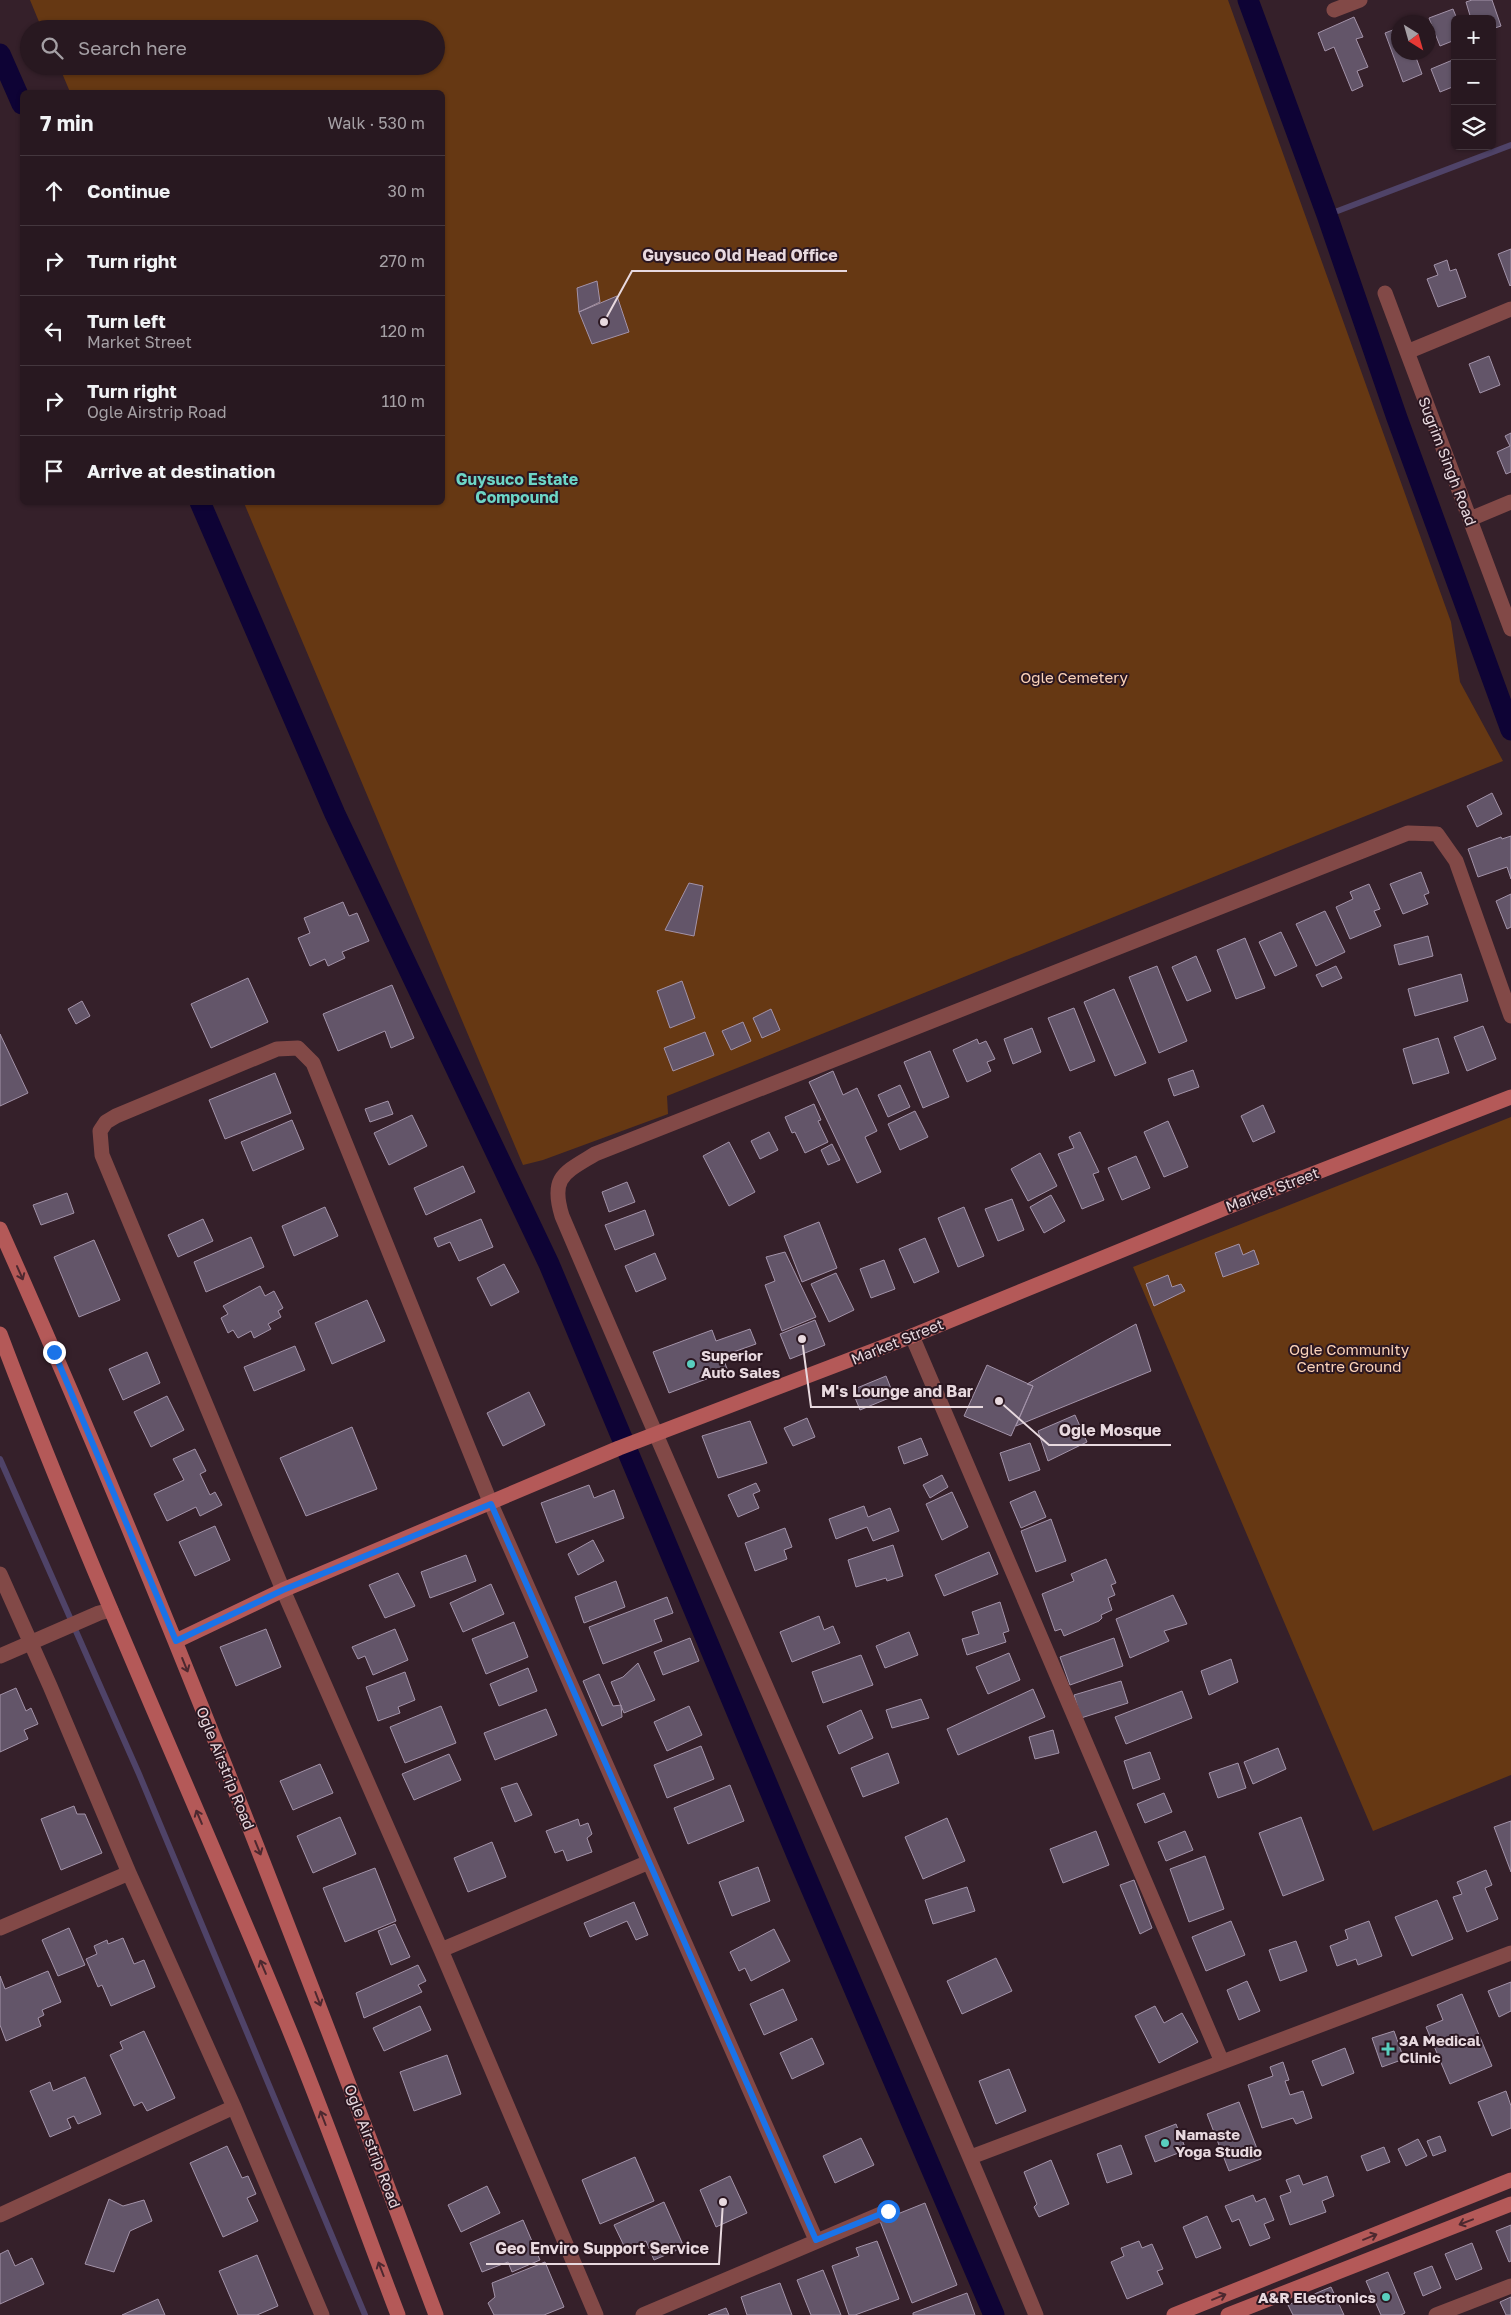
<!DOCTYPE html>
<meta charset="utf-8">
<style>
body{margin:0;font-family:"Golos Text",sans-serif;background:#34252d;color:#f1f3f6}
.controls{position:absolute;right:15px;top:15px;display:grid;overflow:hidden;border-radius:8px;box-shadow:0 1px 4px #0004}
.controls button{width:45px;height:45px;display:grid;place-items:center;padding:0;border:0;border-bottom:1px solid #44373e;background:#281820;color:#f1f3f6;font:25px sans-serif}
.compass{position:absolute;left:1391px;top:15px;width:45px;height:45px;border-radius:50%;background:#281820;box-shadow:0 1px 4px #0004;rotate:143deg}
.stop{position:absolute;width:15px;height:15px;margin:-11px;border:4px solid #1a73e8;border-radius:50%;background:#fff}
.stop.end{background:#1a73e8;border-color:#fff;box-shadow:0 1px 5px #0008}
.list{margin:0;padding:0;list-style:none}
h2{display:flex;justify-content:space-between;align-items:center;height:65px;margin:0;padding:0 20px;font-size:21px}
h2 small{font-size:16px;font-weight:400;color:#a5a0a5}
.list li{display:grid;grid-template-columns:32px 1fr auto;gap:15px;align-items:center;box-sizing:border-box;height:70px;padding:0 20px;border-top:1px solid #44373e}
.list b{display:block;font-size:19px;white-space:nowrap}
.list p{margin:0;font-size:16px;white-space:nowrap;color:#a5a0a5}
.list em{font-size:16px;font-style:normal;color:#a5a0a5}
.icon{flex:none;width:28px;height:28px;fill:none;stroke:currentColor;stroke-width:2;stroke-linecap:round;stroke-linejoin:round}
.map{position:relative;flex:none;width:1511px;height:2315px;overflow:hidden}
.search{position:absolute;background:#281820;box-shadow:0 1px 4px #0004;left:20px;top:20px;width:425px;height:55px;display:flex;align-items:center;gap:12px;box-sizing:border-box;padding:0 18px;border-radius:28px;color:#a5a0a5;font-size:19px}
.panel{position:absolute;background:#281820;box-shadow:0 1px 4px #0004;left:20px;top:90px;width:425px;height:415px;border-radius:8px}
.map>svg:first-child{display:block}
</style>
<div class="map">
<svg width="1511" height="2315" viewBox="0 0 1511 2315">
<rect width="100%" height="100%" fill="#35202a"/>
<path fill="#663813" d="M30,0h1198l223,622 9,60 43,79 -836,335 1,18 -125,46 -20,5 -279,-662 198,-1v-410h-372l-11,-26h377v-37h-394z
M1511,1117v658l-138,56 -240,-564z"/>
<g fill="none" stroke-linecap="round" stroke-linejoin="round">
<path stroke="#4f4368" stroke-width="6" d="M1327,215l184,-70
M0,1459l139,315 226,541"/>
<path stroke="#0e0335" stroke-width="21" d="M1248,0l79,215 70,203 114,312
M0,54l22,50
M200,502l135,312 214,450 250,596 195,455"/>
</g>
<path fill="#635569" stroke="#a393a9" d="M1472,0h20l9,26 -9,3v-10h-21l-5,-17z
M1453,9l4,10h-2v21l-15,6 -11,-28z
M1354,17l9,20 -7,2 12,28 -11,4 6,15 -11,5 -18,-44 -9,4 -7,-18z
M1398,28v24h16l8,22 -19,8 -18,-49z
M1455,59v27l-15,6 -9,-23z
M1511,249v36l-1,1 -12,-32z
M1447,260l3,11 6,-2 10,28 -28,10 -11,-28 11,-4 -4,-10z
M597,281l3,21 -21,10 -2,-24z
M617,296l12,36 -37,12 -13,-32z
M1489,356l11,29 -20,8 -11,-29z
M1511,433v39l-5,2 -9,-22 13,-6 -5,-10z
M1492,793l10,21 -25,13 -10,-21z
M1511,836v43l-4,-12 -29,10 -10,-28 33,-12 1,2z
M1421,872l8,21 -5,2 4,9 -25,10 -13,-30z
M689,883l14,3 -9,50 -29,-6z
M1369,884l11,25 -6,2 7,15 -31,13 -14,-32 17,-8 -3,-7z
M1511,894v33l-4,2 -11,-28z
M343,902l6,14 8,-3 12,28 -27,11 3,6 -17,8 -3,-7 -15,7 -12,-28 12,-5 -6,-15z
M1325,911l20,41 -29,14 -20,-42z
M1281,932l16,34 -22,10 -16,-34z
M1428,936l5,20 -34,9 -5,-20z
M1245,938l20,50 -29,11 -19,-49z
M1196,956l15,35 -24,10 -15,-34z
M1157,966l30,75 -28,12 -30,-76z
M1336,966l6,12 -20,9 -6,-12z
M1461,974l7,27 -53,15 -7,-27z
M248,978l20,44 -57,26 -20,-44z
M682,981l13,37 -25,10 -13,-37z
M392,985l22,53 -23,10 -6,-17 -47,20 -15,-37z
M1114,989l32,74 -31,13 -31,-74z
M82,1001l8,15 -14,8 -8,-15z
M1074,1008l21,53 -25,10 -22,-53z
M771,1009l9,21 -18,8 -9,-20z
M743,1022l8,19 -20,9 -9,-19z
M1483,1026l13,33 -29,12 -13,-34z
M1032,1028l9,24 -28,12 -9,-25z
M705,1032l9,23 -41,16 -9,-23z
M0,1034l28,59 -28,13z
M1438,1038l11,35 -36,11 -10,-35z
M977,1039l2,5 7,-3 9,18 -8,3 4,9 -24,11 -14,-32z
M930,1051l19,46 -26,11 -19,-46z
M1193,1070l6,17 -25,9 -6,-17z
M833,1071l10,24 14,-7 20,43 -12,6 16,35 -24,11 -48,-101z
M275,1073l16,40 -66,26 -16,-39z
M900,1085l10,22 -22,10 -10,-22z
M388,1101l5,13 -23,8 -5,-13z
M814,1104l7,16 -3,1 10,21 -23,11 -10,-21 -3,1 -7,-16z
M1263,1105l12,27 -22,10 -12,-26z
M915,1111l13,26 -28,13 -12,-26z
M412,1115l15,31 -38,19 -15,-32z
M292,1120l12,29 -51,22 -12,-29z
M1168,1121l20,46 -24,10 -20,-45z
M769,1132l9,18 -18,9 -9,-18z
M1080,1132l19,40 -6,2 11,26 -22,9 -24,-55 16,-6 -5,-11z
M729,1142l26,50 -26,14 -26,-50z
M832,1144l8,16 -12,5 -7,-15z
M1040,1153l17,33 -29,15 -17,-32z
M1136,1156l14,32 -28,12 -14,-32z
M463,1166l12,26 -49,23 -12,-27z
M627,1182l8,20 -26,10 -7,-20z
M67,1193l7,20 -33,12 -8,-20z
M1051,1195l14,26 -21,12 -14,-26z
M1012,1199l12,31 -26,11 -13,-32z
M325,1207l13,29 -44,20 -12,-30z
M964,1207l20,49 -26,11 -20,-49z
M645,1210l9,25 -39,15 -10,-25z
M203,1219l10,22 -35,16 -10,-22z
M481,1219l12,28 -34,14 -9,-19 -12,5 -4,-9z
M819,1222l18,46 -35,14 -18,-46z
M251,1237l13,30 -58,25 -12,-30z
M925,1238l14,34 -25,11 -15,-34z
M94,1240l26,60 -41,17 -25,-60z
M1239,1244l4,11 11,-5 5,14 -36,13 -8,-24z
M785,1252l31,65 -34,14 -17,-46 10,-4 -9,-24z
M655,1253l11,26 -30,13 -11,-26z
M884,1260l11,29 -24,9 -11,-29z
M504,1264l15,28 -28,14 -14,-28z
M836,1273l18,37 -25,12 -18,-38z
M1168,1275l4,12 9,-3 4,7 -31,15 -8,-22z
M260,1286l5,10 9,-5 9,17 -5,3 3,6 -13,7 3,5 -17,9 -3,-7 -13,7 -5,-8 -5,3 -7,-15 7,-4 -5,-8z
M367,1300l18,41 -53,23 -17,-41z
M815,1320l10,25 -35,14 -10,-25z
M1136,1324l15,47 -135,55 17,-40 -6,-2z
M750,1329l6,15 -34,12 6,15 -59,22 -16,-41 59,-22 4,11z
M295,1346l10,24 -51,21 -10,-24z
M147,1352l13,31 -37,17 -14,-31z
M987,1365l46,21 -22,50 -47,-20z
M886,1376l8,20 -34,14 -8,-20z
M529,1392l16,33 -42,21 -16,-33z
M167,1396l17,34 -33,17 -17,-35z
M1075,1415l12,27 -39,19 -10,-30z
M807,1418l8,19 -22,9 -9,-18z
M750,1421l17,42 -49,15 -16,-42z
M352,1427l25,62 -71,27 -26,-58z
M921,1438l7,17 -24,9 -6,-17z
M1030,1443l10,27 -31,11 -9,-28z
M195,1449l11,22 -6,3 10,21 5,-3 7,13 -22,11 -4,-9 -29,14 -13,-27 30,-14 -11,-21z
M942,1475l6,12 -18,11 -7,-13z
M756,1483l4,8 -7,3 6,14 -21,9 -10,-22z
M589,1485l5,13 20,-8 10,28 -68,25 -15,-40z
M1035,1491l11,26 -25,11 -11,-26z
M952,1492l16,35 -26,13 -16,-36z
M864,1506l4,11 22,-9 9,23 -26,10 -6,-14 -31,12 -7,-20z
M1051,1519l15,42 -30,11 -15,-41z
M215,1526l15,34 -35,16 -16,-34z
M785,1528l7,19 -8,3 3,9 -32,12 -10,-28z
M593,1540l11,21 -26,14 -10,-21z
M893,1545l10,31 -16,5 -1,-3 -30,9 -8,-27z
M989,1552l9,22 -54,22 -9,-21z
M466,1555l10,26 -46,17 -9,-26z
M1106,1559l10,24 -5,2 4,10 -7,3 4,12 -11,5 1,3 -3,3 -35,15 -3,-7 -6,2 -13,-37 32,-13 -3,-7z
M398,1573l17,33 -30,12 -16,-33z
M616,1581l9,26 -41,16 -9,-26z
M491,1584l13,30 -41,18 -13,-29z
M1173,1595l14,29 -23,7 5,10 -39,17 -14,-39z
M667,1597l6,16 -19,7 8,21 -59,23 -14,-37z
M1000,1602l9,29 -6,2 3,9 -39,13 -5,-16 17,-5 -7,-22z
M819,1616l5,14 9,-4 7,17 -48,19 -12,-30z
M514,1622l14,35 -42,17 -14,-35z
M266,1629l15,38 -45,19 -16,-39z
M395,1629l13,31 -35,15 -8,-19 -7,3 -6,-12z
M909,1632l9,23 -33,13 -9,-22z
M690,1638l9,23 -36,14 -9,-23z
M1114,1638l9,28 -53,19 -10,-28z
M1009,1653l11,27 -32,14 -12,-27z
M861,1655l12,30 -50,18 -11,-31z
M1231,1659l7,23 -29,13 -8,-24z
M638,1663l17,37 -31,13 -13,-31 12,-5z
M528,1668l9,23 -38,15 -9,-22z
M405,1672l10,28 -17,7 2,6 -22,8 -12,-34z
M599,1674l14,32 8,-1 1,12 -20,9 -19,-45z
M1121,1681l7,22 -47,15 -7,-23z
M16,1688l10,23 5,-3 7,16 -14,6 4,9 -28,13v-57z
M1033,1689l12,28 -87,38 -11,-26z
M1182,1691l10,27 -66,26 -11,-27z
M921,1699l8,19 -37,10 -6,-18z
M441,1706l15,37 -51,20 -15,-36z
M689,1706l13,29 -35,16 -13,-29z
M546,1709l11,26 -62,25 -11,-27z
M861,1710l12,28 -34,16 -12,-28z
M1053,1730l6,23 -24,6 -6,-22z
M701,1746l13,33 -47,19 -13,-33z
M1278,1748l8,21 -33,15 -9,-22z
M1150,1752l10,27 -27,10 -9,-28z
M888,1753l11,30 -36,14 -12,-29z
M449,1754l12,26 -47,20 -12,-26z
M1238,1763l8,25 -28,10 -9,-25z
M320,1764l13,29 -40,17 -13,-29z
M517,1783l15,32 -17,7 -14,-34z
M730,1785l14,36 -56,23 -14,-36z
M1164,1793l8,19 -27,11 -8,-19z
M74,1806l3,8h8l17,39 -41,17 -20,-51z
M340,1817l16,37 -43,19 -16,-37z
M1301,1817l23,63 -41,16 -24,-63z
M947,1818l18,43 -42,18 -18,-42z
M578,1819l2,7 8,-3 4,11 -5,4 5,14 -25,9 -4,-11 -8,3 -9,-22z
M1511,1821v51l-17,-45z
M1096,1831l13,34 -46,18 -13,-34z
M1185,1831l8,19 -27,11 -8,-19z
M492,1842l14,35 -38,15 -14,-34z
M1205,1856l19,53 -35,13 -19,-53z
M758,1867l12,34 -38,15 -13,-34z
M375,1868l21,53 -51,21 -22,-54z
M1486,1870l6,15 -7,3 13,31 -31,13 -14,-35 9,-3 -5,-12z
M1134,1880l18,48 -12,6 -20,-49z
M967,1887l8,24 -42,13 -8,-24z
M1437,1900l16,39 -41,17 -17,-39z
M634,1902l14,33 -12,5 -9,-19 -37,16 -6,-14z
M1231,1921l14,34 -39,16 -14,-34z
M1369,1921l13,35 -24,9 -2,-6 -19,7 -7,-20 18,-7 -3,-9z
M395,1924l15,33 -19,8 -13,-34z
M69,1928l16,37 -27,11 -16,-36z
M774,1929l16,32 -39,20 -6,-13 -6,3 -9,-19z
M123,1938l11,26 10,-4 11,27 -44,19 -9,-21 -4,2 -12,-28 11,-5 -3,-8 13,-6 1,4z
M1296,1941l11,30 -27,10 -11,-31z
M996,1958l16,33 -50,23 -15,-33z
M418,1965l8,16 -8,4 4,7 -58,26 -8,-25z
M48,1971l13,31 -19,8 2,5 -6,3 3,8 -35,15 -6,-16v-49l5,13z
M1247,1981l13,30 -21,9 -12,-30z
M1511,1982v29l-12,6 -11,-26z
M783,1989l14,31 -33,15 -14,-31z
M1462,1994l30,72 -42,18 -24,-57 17,-7 -6,-15z
M420,2006l11,24 -47,21 -11,-23z
M1155,2006l9,17 18,-10 16,29 -39,21 -24,-47z
M144,2031l31,67 -28,13 -5,-9 -8,4 -24,-51 13,-6 -3,-7z
M1394,2031l10,28 -22,8 -10,-29z
M812,2038l12,26 -32,15 -12,-26z
M1345,2048l9,25 -32,13 -10,-25z
M447,2055l14,39 -47,17 -14,-39z
M1283,2062l6,18 -4,1 5,14 13,-4 9,27 -16,6 -3,-6 -31,10 -14,-43 25,-9 -3,-9z
M1009,2069l17,42 -30,13 -17,-43z
M85,2077l16,37 -23,10 -4,-8 -7,3 4,9 -21,9 -20,-46 20,-9 3,9z
M1506,2091l5,15v22l-19,8 -14,-34z
M1239,2102l22,57 -32,12 -22,-57z
M1176,2124l10,26 -31,12 -10,-26z
M1440,2136l6,15 -13,5 -6,-15z
M861,2138l13,27 -39,18 -12,-27z
M1418,2139l9,17 -21,10 -8,-17z
M1121,2145l11,29 -25,9 -10,-29z
M227,2146l15,32 6,-2 8,18 -9,4 11,23 -35,16 -33,-74z
M1384,2147l6,15 -23,9 -6,-15z
M635,2157l19,44 -54,23 -18,-44z
M1051,2160l18,44 -30,13 -5,-10 3,-3 -13,-32z
M1299,2175l4,10 24,-9 7,20 -12,5 4,11 -36,13 -10,-29 11,-4 -5,-12z
M730,2176l17,37 -31,14 -16,-37z
M487,2186l13,27 -39,19 -13,-27z
M1253,2195l3,7 9,-4 9,22 -10,4 6,14 -20,8 -11,-27 -7,3 -7,-16z
M109,2199l14,7 21,-6 8,21 -22,10 -16,41 -29,-8z
M664,2202l20,45 -30,13 -8,-19 -20,9 -12,-25z
M925,2203l32,82 -45,18 -32,-82z
M1207,2216l14,32 -25,10 -13,-31z
M523,2220l17,40 -28,12 -4,-10 -26,10 -12,-29z
M1511,2225v36l-2,1 -13,-31z
M877,2241l22,58 -44,16h-6l-17,-49 27,-10 -3,-8z
M1139,2241l3,7 10,-4 11,25 -6,2 6,13 -36,15 -16,-37 13,-6 -3,-8z
M1472,2243l10,26 -26,11 -11,-26z
M8,2250l7,16 17,-8 12,26 -44,20v-50z
M257,2255l21,51 -21,9h-19l-19,-44z
M545,2262l19,45 -20,8h-50l-6,-12 7,-6 -3,-14z
M1432,2266l9,22 -18,8 -9,-23z
M823,2270l18,45h-30l-14,-35z
M1388,2272l17,41 -4,2h-20l-15,-34z
M780,2283l12,32h-45l-6,-18z
M1331,2287l13,28h-51l-5,-10z
M967,2293l8,22h-62v-2z
M1511,2297v18h-5l-6,-13z
M158,2299l7,16h-43z
M726,2308l3,7h-21z"/>
<g fill="none" stroke-linecap="round" stroke-linejoin="round">
<path stroke="#824947" stroke-width="15" d="M1334,10l26,-10
M1385,293l126,336
M1407,352l104,-43
M1470,519l41,-17
M912,1336l310,726
M0,1574l50,112 79,187 105,234 88,208
M0,1656l99,-43 12,-3
M0,1928l129,-55
M441,1950l208,-88
M971,2157l540,-204
M0,2215l234,-108
M596,2315l-155,-365 -158,-360 -181,-435 -2,-24 6,-9 10,-6 161,-67 21,-1 15,15 178,441 325,736
M643,2315l245,-104
M1036,2315c-153,-369 -318,-732 -474,-1099 -12,-39 2,-43 33,-62l813,-321 29,1 19,27 55,155
M1436,2315l75,-29"/>
<path stroke="#b45958" stroke-width="15" d="M0,1229c159,356 299,721 436,1086
M0,1334c87,231 190,455 284,683 41,98 76,199 114,298
M176,1641l107,-51 336,-142 293,-112 313,-128 286,-111
M1174,2315l337,-135
M1228,2315l283,-111"/>
</g>
<defs><path id="oneway-shaft" d="M-6 0H5M1.5-3L5.5 0L1.5 3" fill="none" stroke-width="1.6" stroke-linecap="round" stroke-linejoin="round" transform="scale(1.25)"/></defs>
<g stroke="#4d282f">
<use href="#oneway-shaft" transform="translate(20 1273) rotate(66)"/>
<use href="#oneway-shaft" transform="translate(185 1665) rotate(68)"/>
<use href="#oneway-shaft" transform="translate(199 1817) rotate(-113)"/>
<use href="#oneway-shaft" transform="translate(258 1848) rotate(68)"/>
<use href="#oneway-shaft" transform="translate(263 1967) rotate(-113)"/>
<use href="#oneway-shaft" transform="translate(318 1999) rotate(69)"/>
<use href="#oneway-shaft" transform="translate(323 2118) rotate(-111)"/>
<use href="#oneway-shaft" transform="translate(1466 2222) rotate(159)"/>
<use href="#oneway-shaft" transform="translate(1370 2237) rotate(-22)"/>
<use href="#oneway-shaft" transform="translate(381 2269) rotate(-111)"/>
<use href="#oneway-shaft" transform="translate(1219 2297) rotate(-22)"/>
</g>
<g fill="none" stroke-linecap="round" stroke-linejoin="round">
<path stroke="#1a73e8" stroke-width="6" d="M54,1352l122,289 107,-51 208,-86 325,736 72,-29"/>
</g>
<g fill="#59cebe" stroke="#2b1721" stroke-width="2">
<circle cx="691" cy="1364" r="5"/>
<path d="M1385.5 2041.5h5v5h5v5h-5v5h-5v-5h-5v-5h5z"/>
<circle cx="1165" cy="2143" r="5"/>
<circle cx="1386" cy="2297" r="5"/>
</g>
<g text-anchor="middle" dominant-baseline="central" stroke-width="4" stroke-linejoin="round" paint-order="stroke">
<g font-size="15" fill="#e8d9df" stroke="#2b1721">
<text transform="translate(1448 461) rotate(69)">Sugrim Singh Road</text>
<text transform="translate(1272 1189) rotate(-21)">Market Street</text>
<text transform="translate(897 1341) rotate(-22)">Market Street</text>
<text transform="translate(226 1768) rotate(68)">Ogle Airstrip Road</text>
<text transform="translate(373 2146) rotate(69)">Ogle Airstrip Road</text>
</g>
<g font-size="15" fill="#fcd3b9" stroke="#2b1721">
<text x="1074" y="677">Ogle Cemetery</text>
<text x="1349" y="1349">Ogle Community<tspan x="1349" dy="17">Centre Ground</tspan></text>
</g>
<g font-size="15" font-weight="bold" fill="#e8d9df" stroke="#2b1721" text-anchor="start">
<text x="701" y="1355">Superior<tspan x="701" dy="17">Auto Sales</tspan></text>
<text x="1399" y="2040">3A Medical<tspan x="1399" dy="17">Clinic</tspan></text>
<text x="1175" y="2134">Namaste<tspan x="1175" dy="17">Yoga Studio</tspan></text>
<text x="1376" y="2297" text-anchor="end">A&amp;R Electronics</text>
</g>
<g font-size="16" font-weight="bold" fill="#6dd5c6" stroke="#2b1721">
<text x="517" y="479">Guysuco Estate<tspan x="517" dy="18">Compound</tspan></text>
</g>
</g>
<path fill="none" stroke="#e8d9df" stroke-width="2" d="M604 322L632 271H847M802 1339L811 1407H983M999 1401L1049 1445H1171M723 2202L719 2264H486"/>
<g fill="#e8d9df" stroke="#2b1721" stroke-width="2">
<circle cx="604" cy="322" r="5"/>
<circle cx="802" cy="1339" r="5"/>
<circle cx="999" cy="1401" r="5"/>
<circle cx="723" cy="2202" r="5"/>
</g>
<g font-size="16" text-anchor="middle" font-weight="bold" fill="#e8d9df" stroke="#2b1721" stroke-width="4" stroke-linejoin="round" paint-order="stroke">
<text x="740" y="261">Guysuco Old Head Office</text>
<text x="897" y="1397">M's Lounge and Bar</text>
<text x="1110" y="1436">Ogle Mosque</text>
<text x="602" y="2254">Geo Enviro Support Service</text>
</g>
</svg>
<div class="controls">
<button>+</button>
<button>−</button>
<button><svg class="icon" aria-label="layers" viewBox="0 0 24 24"><path d="M12 4l9 5-9 5-9-5zM3 14l9 5 9-5"/></svg></button>
</div>
<svg class="compass" viewBox="-18 -18 36 36"><path d="M0-13l5 13h-10z" fill="#e53935"/><path d="M0 13l5-13h-10z" fill="#a5a0a5"/></svg>
<div class="stop" style="left:888px;top:2211px"></div>
<div class="stop end" style="left:54px;top:1352px"></div>
<div class="search"><svg class="icon" aria-label="search" viewBox="0 0 24 24"><circle cx="10" cy="10" r="6"/><path d="M15 15l6 6"/></svg>Search here</div>
<section class="panel">
<h2>7 min<small>Walk · 530 m</small></h2>
<ul class="list">
<li><svg class="icon" aria-label="ahead" viewBox="0 0 24 24"><path d="M12 20V5M6 11l6-6 6 6"/></svg><div><b>Continue</b></div><em>30 m</em></li>
<li><svg class="icon" aria-label="right" viewBox="0 0 24 24"><path d="M7 20v-9h11M14 6l5 5-5 5"/></svg><div><b>Turn right</b></div><em>270 m</em></li>
<li><svg class="icon" aria-label="left" viewBox="0 0 24 24"><path d="M17 20v-9H6M10 6l-5 5 5 5"/></svg><div><b>Turn left</b><p>Market Street</p></div><em>120 m</em></li>
<li><svg class="icon" aria-label="right" viewBox="0 0 24 24"><path d="M7 20v-9h11M14 6l5 5-5 5"/></svg><div><b>Turn right</b><p>Ogle Airstrip Road</p></div><em>110 m</em></li>
<li><svg class="icon" aria-label="arrive" viewBox="0 0 24 24"><path d="M6 21V4h12l-3 4 3 4H6"/></svg><div><b>Arrive at destination</b></div></li>
</ul>
</section>
</div>
